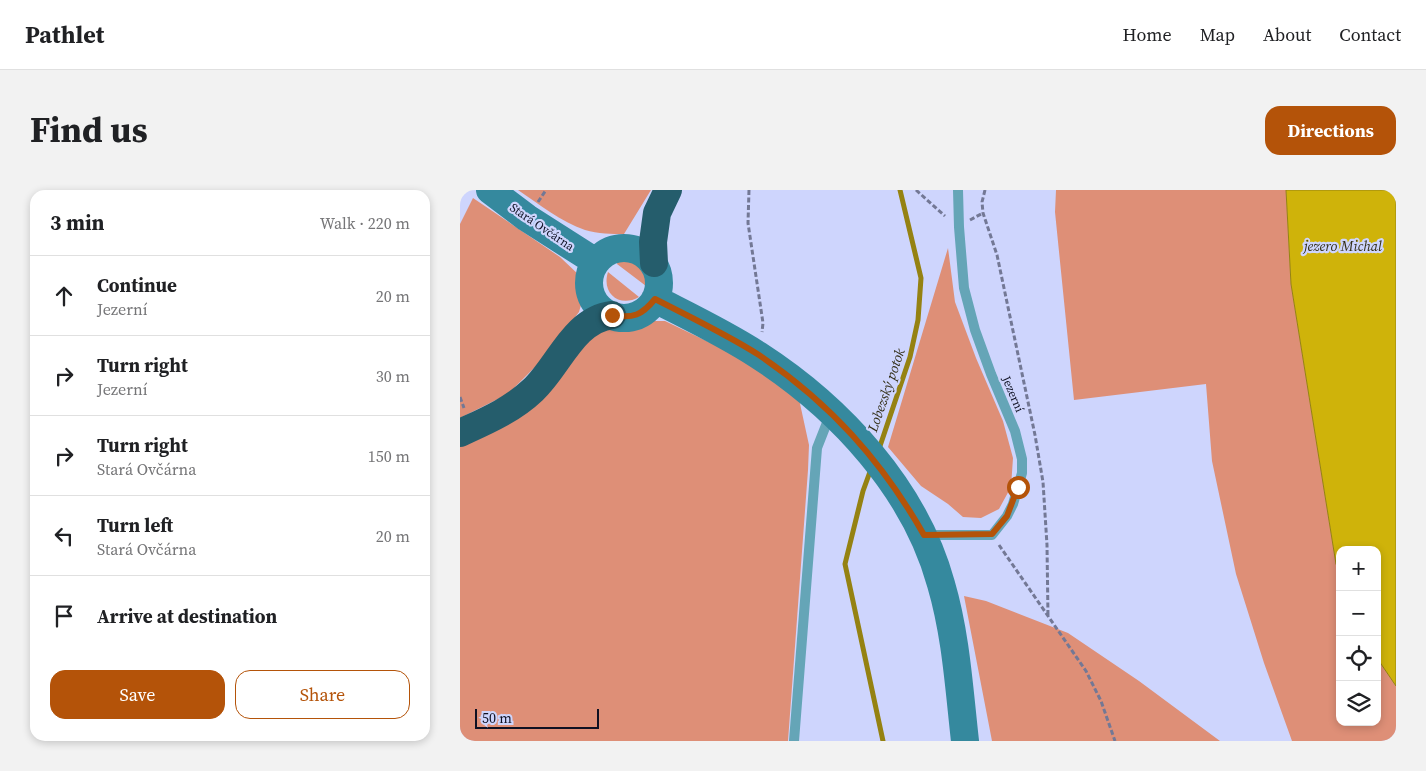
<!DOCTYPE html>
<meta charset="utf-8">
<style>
body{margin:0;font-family:"Source Serif 4",serif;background:#f2f2f2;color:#202124}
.controls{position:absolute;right:15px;bottom:15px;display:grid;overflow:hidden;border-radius:10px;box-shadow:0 2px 8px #0003}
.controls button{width:45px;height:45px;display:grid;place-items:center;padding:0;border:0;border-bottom:1px solid #e0e0e0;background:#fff;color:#202124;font:25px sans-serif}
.scale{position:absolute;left:15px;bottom:12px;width:124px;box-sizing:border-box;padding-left:5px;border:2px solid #0f1123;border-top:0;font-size:14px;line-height:18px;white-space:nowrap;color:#0f1123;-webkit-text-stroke:4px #ced5fd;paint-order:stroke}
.stop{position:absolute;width:15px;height:15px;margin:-11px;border:4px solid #b45309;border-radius:50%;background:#fff}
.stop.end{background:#b45309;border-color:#fff;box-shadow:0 1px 5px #0008}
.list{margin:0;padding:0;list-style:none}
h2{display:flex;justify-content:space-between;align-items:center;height:65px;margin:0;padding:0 20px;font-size:21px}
h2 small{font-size:16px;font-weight:400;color:#757577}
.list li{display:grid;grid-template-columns:32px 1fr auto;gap:15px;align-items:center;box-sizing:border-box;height:80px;padding:0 20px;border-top:1px solid #e0e0e0}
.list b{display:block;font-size:19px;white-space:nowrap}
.list p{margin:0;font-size:16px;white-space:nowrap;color:#757577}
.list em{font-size:16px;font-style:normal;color:#757577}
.actions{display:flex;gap:10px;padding:15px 20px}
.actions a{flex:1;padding:11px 0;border:1px solid #b45309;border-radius:15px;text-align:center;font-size:18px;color:#b45309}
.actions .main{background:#b45309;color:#fff}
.icon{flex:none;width:28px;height:28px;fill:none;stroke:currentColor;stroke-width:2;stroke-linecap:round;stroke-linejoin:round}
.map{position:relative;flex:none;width:936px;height:551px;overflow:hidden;border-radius:15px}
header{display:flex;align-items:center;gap:30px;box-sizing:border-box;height:70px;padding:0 25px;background:#fff;border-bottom:1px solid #e0e0e0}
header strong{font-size:24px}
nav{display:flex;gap:28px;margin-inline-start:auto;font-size:18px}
.intro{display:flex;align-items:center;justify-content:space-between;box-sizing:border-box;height:120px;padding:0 30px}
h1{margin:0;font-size:35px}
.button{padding:12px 22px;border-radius:15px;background:#b45309;color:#fff;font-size:18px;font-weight:700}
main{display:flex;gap:30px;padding:0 30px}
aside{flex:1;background:#fff;border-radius:15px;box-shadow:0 2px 8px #0003}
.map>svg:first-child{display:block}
</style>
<header>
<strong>Pathlet</strong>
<nav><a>Home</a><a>Map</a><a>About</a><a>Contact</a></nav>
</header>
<div class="intro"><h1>Find us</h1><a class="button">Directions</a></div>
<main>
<aside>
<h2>3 min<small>Walk · 220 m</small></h2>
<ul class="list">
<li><svg class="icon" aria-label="ahead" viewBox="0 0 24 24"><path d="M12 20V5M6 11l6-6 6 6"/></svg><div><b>Continue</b><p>Jezerní</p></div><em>20 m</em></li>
<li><svg class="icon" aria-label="right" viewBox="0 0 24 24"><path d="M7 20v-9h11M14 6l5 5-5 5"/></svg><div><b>Turn right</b><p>Jezerní</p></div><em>30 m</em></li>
<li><svg class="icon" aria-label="right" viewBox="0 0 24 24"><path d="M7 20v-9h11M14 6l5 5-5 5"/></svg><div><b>Turn right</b><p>Stará Ovčárna</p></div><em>150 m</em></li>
<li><svg class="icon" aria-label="left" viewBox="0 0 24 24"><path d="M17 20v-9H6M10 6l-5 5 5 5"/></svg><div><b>Turn left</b><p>Stará Ovčárna</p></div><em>20 m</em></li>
<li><svg class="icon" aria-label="arrive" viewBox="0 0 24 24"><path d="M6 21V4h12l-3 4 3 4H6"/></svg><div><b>Arrive at destination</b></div></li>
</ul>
<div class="actions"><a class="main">Save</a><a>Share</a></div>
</aside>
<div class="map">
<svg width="936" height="551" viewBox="0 0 936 551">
<rect width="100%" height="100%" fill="#ced5fd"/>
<path fill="#de8f77" d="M58,0h133l-27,44c-12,0 -26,0 -39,-4 -24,-8 -46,-26 -67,-40z
M596,0h230l5,94 45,279 4,9v150h37v-64l19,28v55h-104l-28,-78 -28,-89 -24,-113 -6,-77 -132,16 -19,-188z
M13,8l87,59 20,19 3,22 -4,14 -38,49 -33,33 -48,24v-194z
M488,58l7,54 21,56 27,63 10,37 -2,29 -12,22 -18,9 -18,-1 -15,-13 -27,-18 -33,-39z
M162,69c15,1 29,10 24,27l-29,-22 1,-4z
M148,82l31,25c-19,11 -38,-3 -31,-25z
M194,131h11l81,39 53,39 10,46 -1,25 -20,271h-328v-297l137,-115c19,-5 38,-6 57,-8z
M504,406l22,5 82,32 71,48 81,60h-228z"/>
<path fill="#cfb30a" stroke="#958212" d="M826,0h110v496l-19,-28v-108h-37v22l-4,-8 -45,-280z"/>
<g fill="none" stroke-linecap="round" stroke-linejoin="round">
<path stroke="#958212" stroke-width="5" d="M419,259l31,-92 8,-37 3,-42 -21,-88
M411,279l-8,22 -18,73 38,177"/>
<path stroke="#737895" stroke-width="3" stroke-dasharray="5 2.5" stroke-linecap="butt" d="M289,0l-1,33 15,100 -1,9
M456,0l29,26
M525,0l-3,12 1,11 14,42 38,180 8,47 4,63 1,72
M78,12l8,-12
M510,30l13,-7
M0,207l4,11
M539,355l87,126 15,30 14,40"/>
<path stroke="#65a5b7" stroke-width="10" d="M465,345h67l15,-19 6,-12 9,-31v-14l-7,-28 -24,-57 -16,-44 -11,-42 -5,-61 -1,-37
M334,551l23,-293 13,-33"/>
<path stroke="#35899e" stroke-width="28" d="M30,0l37,28 69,44
M129 93a35 35 0 1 1 70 0a35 35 0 1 1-70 0Z
M195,109c35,18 71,35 103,56 82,53 157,134 183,229 15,51 18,104 24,157"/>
<path stroke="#255d6c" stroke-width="28" d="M194,73l-1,-21 4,-29 11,-23
M0,243c26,-12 52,-23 73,-43 26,-24 40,-70 79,-75"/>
</g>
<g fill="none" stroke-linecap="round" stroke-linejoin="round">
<path stroke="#b45309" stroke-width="6" d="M152,125c21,4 30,0 43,-16 35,18 71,35 104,56 71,48 123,106 165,180l68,-1 15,-18 11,-29"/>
</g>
<g text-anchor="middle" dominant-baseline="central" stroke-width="4.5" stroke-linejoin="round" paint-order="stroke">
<g font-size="12" fill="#0f1123" stroke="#ced5fd">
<text transform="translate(82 37) rotate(34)">Stará Ovčárna</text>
<text transform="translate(553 204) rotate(67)">Jezerní</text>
</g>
<g font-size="14" font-style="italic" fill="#332f18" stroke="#ced5fd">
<text x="883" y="56">jezero Michal</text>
<text transform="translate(426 200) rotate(-71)">Lobezský potok</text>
</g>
</g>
</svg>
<div class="controls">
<button>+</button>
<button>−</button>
<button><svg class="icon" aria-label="locate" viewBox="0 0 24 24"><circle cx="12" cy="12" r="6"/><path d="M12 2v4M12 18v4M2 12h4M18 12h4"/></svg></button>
<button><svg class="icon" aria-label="layers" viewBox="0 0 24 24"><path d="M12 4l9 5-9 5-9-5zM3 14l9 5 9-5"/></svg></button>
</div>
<div class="scale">50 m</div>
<div class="stop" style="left:558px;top:297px"></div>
<div class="stop end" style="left:152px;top:125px"></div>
</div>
</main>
